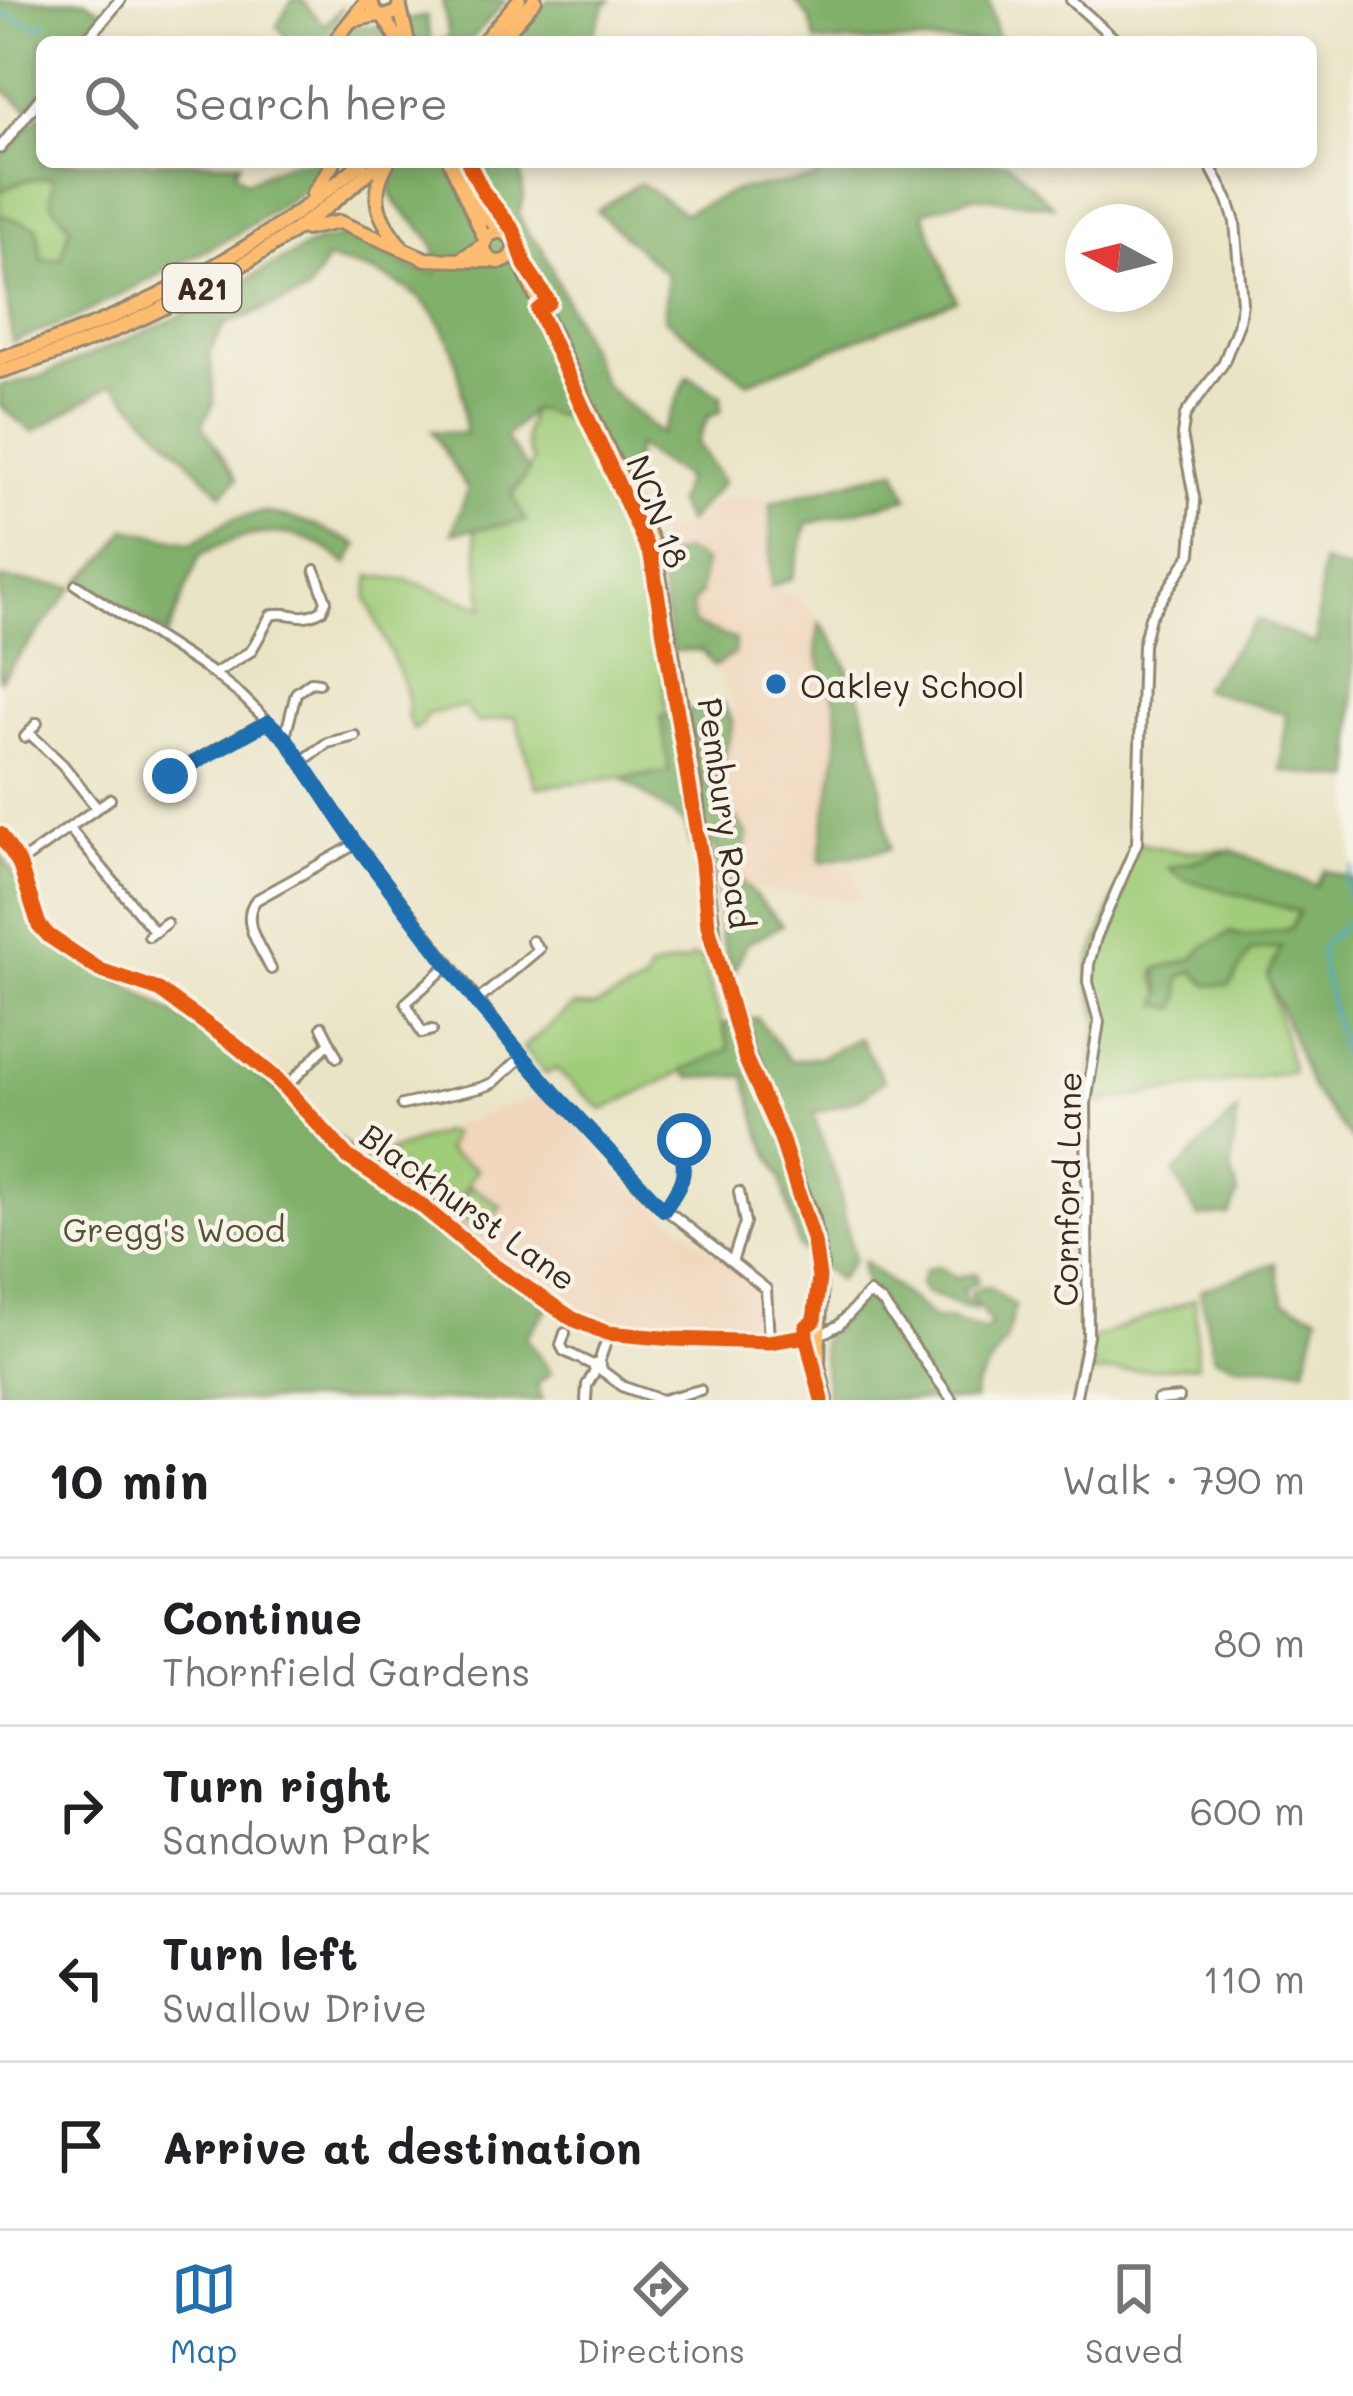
<!DOCTYPE html>
<meta charset="utf-8">
<style>
body{margin:0;font-family:Mali,sans-serif;background:#f6f6f6;color:#202124}
.compass{position:absolute;left:1065px;top:204px;width:108px;height:108px;border-radius:50%;background:#fff;box-shadow:0 6px 18px #0003;rotate:277deg}
.stop{position:absolute;width:36px;height:36px;margin:-27px;border:9px solid #1f6fb2;border-radius:50%;background:#fff}
.stop.end{background:#1f6fb2;border-color:#fff;box-shadow:0 3px 12px #0008}
.list{margin:0;padding:0;list-style:none}
h2{display:flex;justify-content:space-between;align-items:center;height:156px;margin:0;padding:0 48px;font-size:51px}
h2 small{font-size:39px;font-weight:400;color:#757577}
.list li{display:grid;grid-template-columns:78px 1fr auto;gap:36px;align-items:center;box-sizing:border-box;height:168px;padding:0 48px;border-top:3px solid #e0e0e0}
.list b{display:block;font-size:45px;white-space:nowrap}
.list p{margin:0;font-size:39px;white-space:nowrap;color:#757577}
.list em{font-size:39px;font-style:normal;color:#757577}
.icon{flex:none;width:66px;height:66px;fill:none;stroke:currentColor;stroke-width:2;stroke-linecap:round;stroke-linejoin:round}
.map{position:relative;flex:none;width:1353px;height:1400px;overflow:hidden}
.search{position:absolute;background:#fff;box-shadow:0 6px 18px #0003;left:36px;right:36px;top:36px;height:132px;display:flex;align-items:center;gap:30px;box-sizing:border-box;padding:0 42px;border-radius:18px;color:#757577;font-size:45px}
.sheet{height:828px;background:#fff}
nav{display:flex;justify-content:space-around;align-items:center;box-sizing:border-box;height:168px;border-top:3px solid #e0e0e0;background:#fff;font-size:33px;color:#757577}
nav a{display:grid;justify-items:center;gap:6px}
nav .on{color:#1f6fb2}
.map>svg:first-child{display:block}
</style>
<div class="map">
<svg width="1353" height="1400" viewBox="0 0 1353 1400">
<rect width="100%" height="100%" fill="#f7f3e8"/>
<filter id="ink" filterUnits="userSpaceOnUse"><feTurbulence type="fractalNoise" baseFrequency=".00833" numOctaves="2"/><feDisplacementMap in="SourceGraphic" scale="24" xChannelSelector="R" yChannelSelector="G"/><feConvolveMatrix kernelMatrix="1 2 1 2 8 2 1 2 1" color-interpolation-filters="sRGB"/></filter>
<filter id="wash" filterUnits="userSpaceOnUse"><feTurbulence type="fractalNoise" baseFrequency=".004" numOctaves="4" result="noise"/><feDisplacementMap in="SourceGraphic" scale="48" xChannelSelector="R" yChannelSelector="G"/><feGaussianBlur stdDeviation="2.7" result="paint"/><feColorMatrix in="noise" values="0 0 0 0 0 0 0 0 0 0 0 0 0 0 0 0 0 1.4 0 .05"/><feComposite in="paint" operator="in"/></filter>
<g filter="url(#wash)">
<rect width="100%" height="100%" fill="#eae4c6"/>
<path fill="#f0d6bc" d="M768,496l3,91 29,11 20,24 -6,25 23,62 -2,72 -14,48v33l33,8 8,32 -115,-14 -12,-14 13,-38 -33,-46 18,-66 1,-21 -20,-37 20,-12 1,-13 -42,-17 -1,-20 8,-11 4,-32 -20,-10 -17,4 -12,-22 32,-5 13,-8 18,-20z
M547,1092l81,93 134,105 1,45 -139,-2 -59,-24 -203,-151z"/>
<path fill="#a0cd7a" stroke="#6e7c4c" stroke-width="3" d="M53,177l17,49 -9,33 -19,1 -5,-32 -37,-14v-23l26,-11z
M532,409l48,12 26,76c5,3 11,5 16,10 38,37 45,210 47,265l-133,15 -21,-71 -37,7 -14,-17 -39,9 -1,8 -10,7 -6,-11 -1,-22 -6,-20 -34,-78 3,-23 38,4 76,28 -9,-79c23,-14 48,-43 58,-68 -12,-19 -8,-32 -1,-52z
M1137,843l40,8 55,-1 -62,17 14,12 115,32 -9,18 -44,7 -17,-4 -36,27 -37,10 -2,9 8,17 -4,10 18,3 4,-10 -1,-21 72,-26 31,-4 -14,29 25,96 -206,32 12,-82 -11,-40 1,-18z
M691,957l10,1 29,91 -127,61 -48,-41 -9,5 -23,-26 50,-42 20,1 51,-23 6,-15 37,-8z
M443,1132l9,2 -6,17 31,18 -26,42 -31,-20 3,-6 -44,-25 1,-5z
M471,1186l30,20 -18,28 -30,-20z
M1195,1299l2,66 -114,9 6,-34z"/>
<path fill="#80b06a" stroke="#5e6d44" stroke-width="3" d="M0,0h85l19,12 -26,30h-36v48l-14,19 -28,-23z
M292,0h10l21,25 20,-18 -20,35h-33l-13,-16z
M442,0h64l-37,42h-28l8,-7z
M548,0h64l-6,3 -17,39h-78z
M795,0h194l9,42h-182l-6,-23z
M426,16l4,22 5,4h-93l12,-16 24,1z
M42,113v49h198l-5,9 11,11 46,-20h32l-12,23 -77,50 -160,83 -63,24c-3,-44 -12,-84 -12,-128l37,13 5,33 19,-1 9,-33 -19,-23 2,-26 -27,3 -26,11v-34z
M397,162h122l5,36 -6,16 10,20 13,12 64,140 56,48 27,-58 33,20v16l-13,5 -11,26 26,39 -36,41 -10,-19 8,-26 -49,-32 -8,65 -22,-14 -26,-76 -48,-12 -27,29 24,33 -18,22 15,28 -74,12 16,-43 -36,-59 33,3c-4,-105 -30,-153 -138,-174l-20,33 -83,32 -14,28 4,50 -12,21 35,55 -15,15 -109,-110 -80,48 -33,-26v-20l39,-9 133,-57 144,-78 29,-5 28,6 38,25 25,5c0,-8 1,-22 -3,-29 -14,-28 -61,-40 -36,-82z
M812,162h195l46,44 -79,-10 -51,16 33,88 -208,82 -84,-64 3,-43 -70,-64 43,-28 44,30 53,-23 79,-11z
M896,469l12,29 -101,26 -15,54 -21,9v-84z
M265,512l44,11 49,22 -11,20c-45,-43 -95,-38 -147,-10l-33,81 -88,-54 31,-29 16,-24 66,14 40,-24z
M684,551l20,10 -4,33 -8,10 1,20 42,16 -1,14 -20,12 -12,-16 -30,1 -15,-92z
M1322,562l31,10v207l-72,-8 5,-57 -84,-25 55,-69 59,25z
M0,579l74,8 -74,93z
M820,622c50,67 58,146 70,227l-69,13c0,-51 21,-98 16,-150 -4,-40 -29,-43 -17,-90z
M723,703l10,21 -18,66 33,46 -13,38 47,51 -35,18 -15,32 -11,-38 -6,-92 -22,4 -8,-26 -62,-44 46,-7 -8,-55z
M1232,850l83,36 9,-16 29,9v262l-40,-50 -45,-115 13,-29 -30,4 -21,34h-23l-13,-14 -14,6v21l-4,11 -17,-5 3,-10 -6,-25 37,-10 12,-13 25,-13 16,3 44,-7 9,-17 -115,-33 -16,-11z
M0,853l56,87 155,97 151,121 84,59 103,89 -23,31 25,35 -14,13 6,15h-543z
M757,1018l33,43 31,-4 38,-19 25,43 -25,18 -46,15 24,66 17,80 -16,20 -39,-33 -18,-69 -19,-40 -17,-62 -55,2 -7,-8 46,-21 -5,-25z
M1237,1111l-6,58 7,25 -9,21 -31,2 -24,-44z
M864,1261l70,58 17,1 34,11 6,-7 -14,-20 -2,6c-18,-1 -31,-15 -49,-16l-6,-10 5,-14 13,-4 18,12 20,-5 2,9 -16,7 3,10 11,5 -7,-12 19,-5 27,19 -9,34 -31,47 -1,13h-146l-7,-59 47,-48 -6,-25z
M1275,1263l9,39 34,13 -13,53 -66,-3 -25,-8 -14,-67z"/>
<g fill="none" stroke-linecap="round" stroke-linejoin="round">
<path stroke="#4cadcb" stroke-width="3" d="M0,11l39,17 8,-6
M1353,867l-8,15 8,30
M1353,916l-31,30v20l25,106 6,-4"/>
</g>
</g>
<g filter="url(#ink)">
<g fill="none" stroke-linecap="round" stroke-linejoin="round">
<g stroke="#928772" stroke-width="14">
<path id="minor" d="M1071,0l47,42
M76,585l138,89 28,22 45,44 69,104 166,213 128,140 116,92 3,52
M214,674l37,-23 20,-36c20,-6 28,9 51,-5l4,-9 -11,-31
M29,733l34,32 34,43
M25,737l12,-14
M285,737l11,-44 15,-11 8,1
M301,762l26,-19 28,-7
M170,775l98,-54
M70,829l85,103
M0,834l19,29 20,62 10,11 51,34 59,20 75,54 43,35 71,78 73,48 72,60 80,54 34,14 162,9 51,-7 19,-10 30,-32 14,10 69,97
M19,863l91,-64
M149,936l17,-13
M271,969c-10,-21 -32,-48 -15,-69l100,-56
M476,1002l63,-53 -7,-8
M322,1027l15,30
M432,1030l-10,3 -16,-30 41,-37
M285,1088l45,-46
M402,1105l78,-17 13,-5 29,-26
M664,1209c17,-23 26,-37 14,-65
M732,1262l13,-39 -6,-31
M565,1333l-4,12 3,6 29,14
M599,1362l10,-29
M601,1370l23,17 38,13
M586,1400l1,-15 8,-14 7,-2 -3,-7 -6,3 2,6
M662,1400l38,-10
M1075,1400l13,-64 -2,-233 13,-81 -11,-40 1,-18 7,-26 41,-95 6,-198 7,-28 41,-63 4,-52 -13,-67 3,-20 38,-51 15,-38 4,-23 -7,-81 -7,-22 -20,-38
M1158,1400l21,-2"/>
</g>
<g stroke="#928772" stroke-width="15">
<path id="tertiary" d="M85,42l35,-42
M0,148l42,-52"/>
</g>
<g stroke="#928772" stroke-width="18">
<path id="primary" d="M371,0l3,12 10,5 13,-5 4,-12
M400,8l8,34
M384,17l15,25
M450,162l35,77
M460,162l24,51 16,18
M484 247a15 15 0 1 1 30 0a15 15 0 1 1-30 0Z
M514,250l140,296 41,242 21,166 33,104 64,161 8,46 -3,100 8,35"/>
</g>
<g stroke="#928772" stroke-width="18">
<path id="trunk" d="M352,20l27,-5
M334,42l33,-42
M483,42l36,-42
M499,42l36,-42
M388,162c-20,33 -10,57 13,84
M313,194l21,-32
M306,229l33,-7 87,37 66,2
M461,259l22,-14
M0,358c133,-40 256,-106 362,-196
M0,371c140,-41 272,-111 380,-209"/>
</g>
<use href="#minor" stroke="#fff" stroke-width="8"/>
<use href="#tertiary" stroke="#fff" stroke-width="9"/>
<use href="#primary" stroke="#fdbc6f" stroke-width="12"/>
<use href="#trunk" stroke="#fdbc6f" stroke-width="12"/>
<g stroke="#f7f3e8" stroke-width="22">
<path id="cycleway" d="M468,162l15,30 31,39 11,34 24,37 -11,8 113,246 51,307 6,63 38,134 35,78 33,104 5,36 -5,43 -8,6v9l16,64
M0,834l19,29 20,62 10,11 51,34 59,20 75,54 43,35 71,78 73,48 72,60 80,54 34,14 66,6 96,3 37,-6"/>
</g>
<use href="#cycleway" stroke="#e8590c" stroke-width="15"/>
</g>
</g>
<g fill="none" stroke-linecap="round" stroke-linejoin="round" filter="url(#ink)">
<path stroke="#1f6fb2" stroke-width="15" d="M170,776l98,-54 19,18 69,104 120,158 76,88 112,120c17,-24 26,-38 14,-66l6,-4"/>
</g>
<circle fill="#1f6fb2" stroke="#f7f3e8" stroke-width="4.5" cx="776" cy="684" r="12"/>
<g text-anchor="middle" dominant-baseline="central" stroke-width="9" stroke-linejoin="round" paint-order="stroke">
<rect fill="#f7f3e8" stroke="#73665b" stroke-width="3" x="163" y="264" width="78" height="48" rx="9"/>
<g font-size="30" font-weight="bold" fill="#3b2a1e">
<text x="202" y="288">A21</text>
</g>
<g font-size="33" fill="#3b2a1e" stroke="#f7f3e8">
<text transform="translate(659 511) rotate(69)">NCN 18</text>
<text transform="translate(727 813) rotate(82)">Pembury Road</text>
<text transform="translate(1066 1189) rotate(-89)">Cornford Lane</text>
<text transform="translate(469 1206) rotate(36)">Blackhurst Lane</text>
</g>
<g font-size="33" fill="#3b2a1e" stroke="#f7f3e8" text-anchor="start">
<text x="800" y="684">Oakley School</text>
</g>
<g font-size="33" fill="#545335" stroke="#f7f3e8">
<text x="174" y="1228">Gregg's Wood</text>
</g>
</g>
</svg>
<svg class="compass" viewBox="-18 -18 36 36"><path d="M0-13l5 13h-10z" fill="#e53935"/><path d="M0 13l5-13h-10z" fill="#757577"/></svg>
<div class="stop" style="left:684px;top:1140px"></div>
<div class="stop end" style="left:170px;top:776px"></div>
<div class="search"><svg class="icon" aria-label="search" viewBox="0 0 24 24"><circle cx="10" cy="10" r="6"/><path d="M15 15l6 6"/></svg>Search here</div>
</div>
<section class="sheet">
<h2>10 min<small>Walk · 790 m</small></h2>
<ul class="list">
<li><svg class="icon" aria-label="ahead" viewBox="0 0 24 24"><path d="M12 20V5M6 11l6-6 6 6"/></svg><div><b>Continue</b><p>Thornfield Gardens</p></div><em>80 m</em></li>
<li><svg class="icon" aria-label="right" viewBox="0 0 24 24"><path d="M7 20v-9h11M14 6l5 5-5 5"/></svg><div><b>Turn right</b><p>Sandown Park</p></div><em>600 m</em></li>
<li><svg class="icon" aria-label="left" viewBox="0 0 24 24"><path d="M17 20v-9H6M10 6l-5 5 5 5"/></svg><div><b>Turn left</b><p>Swallow Drive</p></div><em>110 m</em></li>
<li><svg class="icon" aria-label="arrive" viewBox="0 0 24 24"><path d="M6 21V4h12l-3 4 3 4H6"/></svg><div><b>Arrive at destination</b></div></li>
</ul>
</section>
<nav>
<a class="on"><svg class="icon" aria-label="map" viewBox="0 0 24 24"><path d="M3 6l6-2 6 2 6-2v14l-6 2-6-2-6 2zM9 4v14M15 6v14"/></svg>Map</a>
<a><svg class="icon" aria-label="directions" viewBox="0 0 24 24"><path d="M12 3l9 9-9 9-9-9zM9 14v-3h6M13 9l2 2-2 2"/></svg>Directions</a>
<a><svg class="icon" aria-label="saved" viewBox="0 0 24 24"><path d="M7 4h10v16l-5-4-5 4z"/></svg>Saved</a>
</nav>
